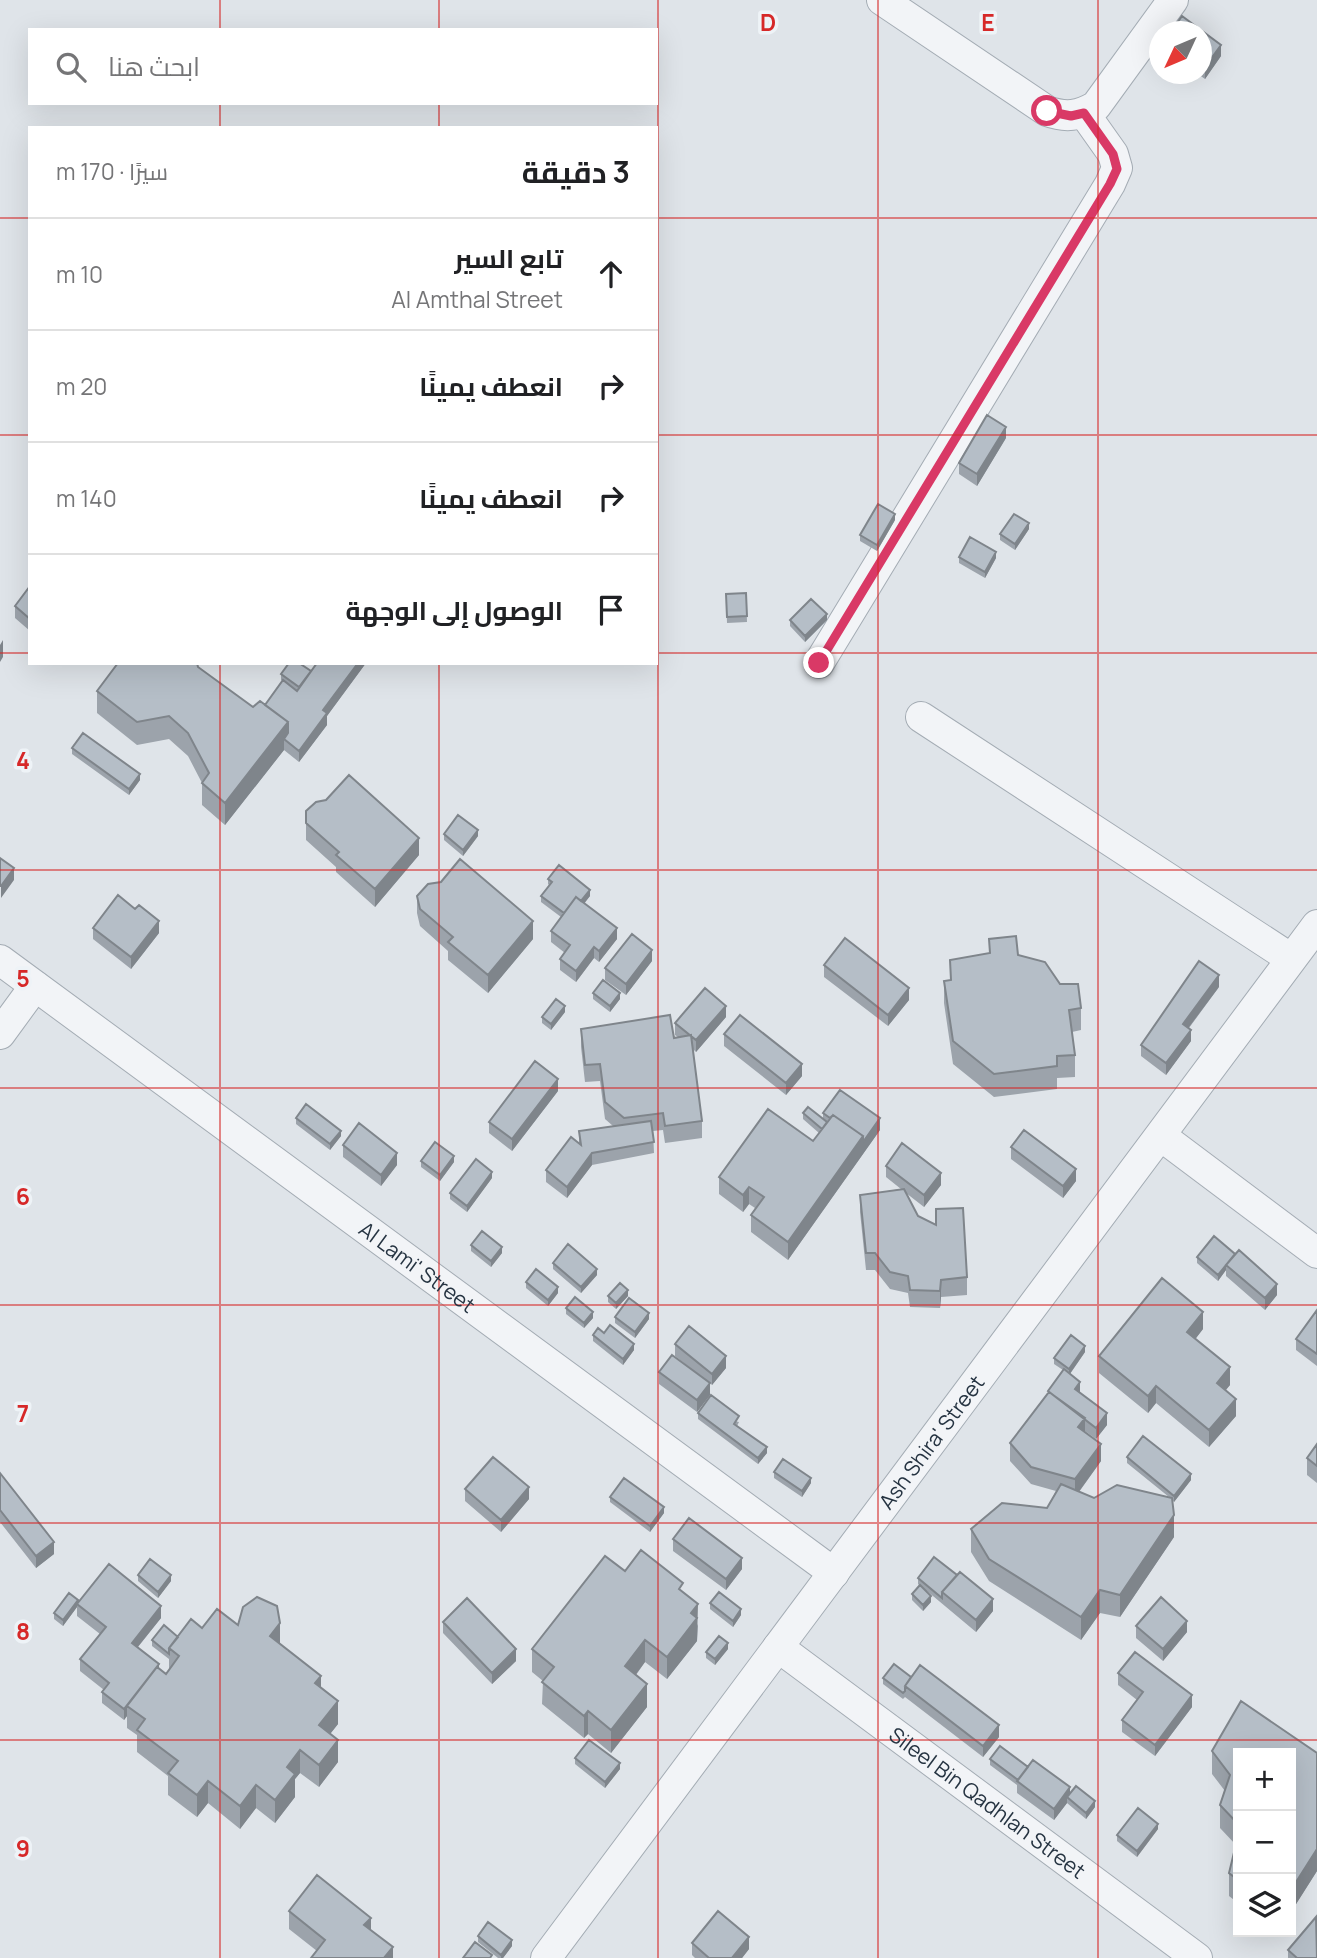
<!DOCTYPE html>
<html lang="ar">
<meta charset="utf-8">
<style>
body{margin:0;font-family:Manrope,Cairo,sans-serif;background:#f2f2f2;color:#202124;direction:rtl}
.controls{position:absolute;right:21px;bottom:21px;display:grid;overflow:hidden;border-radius:0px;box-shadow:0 7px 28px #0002}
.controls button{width:63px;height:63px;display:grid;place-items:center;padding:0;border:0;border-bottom:2px solid #e0e0e0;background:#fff;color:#202124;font:35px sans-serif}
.compass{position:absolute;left:1149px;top:21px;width:63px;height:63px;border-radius:50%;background:#fff;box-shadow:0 7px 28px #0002;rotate:226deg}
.stop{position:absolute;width:21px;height:21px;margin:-16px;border:5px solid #d93966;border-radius:50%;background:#fff}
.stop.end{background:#d93966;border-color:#fff;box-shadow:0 2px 7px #0008}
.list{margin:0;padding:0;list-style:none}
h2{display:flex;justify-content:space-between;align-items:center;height:91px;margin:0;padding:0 28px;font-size:30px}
h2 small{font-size:23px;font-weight:400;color:#757577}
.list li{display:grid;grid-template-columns:46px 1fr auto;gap:21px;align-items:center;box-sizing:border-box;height:112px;padding:0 28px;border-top:2px solid #e0e0e0}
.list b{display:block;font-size:26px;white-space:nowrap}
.list p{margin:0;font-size:23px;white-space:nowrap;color:#757577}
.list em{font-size:23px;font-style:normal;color:#757577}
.icon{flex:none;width:38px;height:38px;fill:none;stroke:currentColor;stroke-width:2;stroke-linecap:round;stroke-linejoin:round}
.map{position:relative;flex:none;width:1317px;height:1958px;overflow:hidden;direction:ltr}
.search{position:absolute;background:#fff;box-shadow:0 7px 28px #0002;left:28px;top:28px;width:630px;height:77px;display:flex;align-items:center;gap:18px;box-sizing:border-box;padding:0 24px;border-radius:0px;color:#757577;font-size:26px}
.panel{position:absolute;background:#fff;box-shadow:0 7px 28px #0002;left:28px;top:126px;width:630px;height:539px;border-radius:0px;direction:rtl}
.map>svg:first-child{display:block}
</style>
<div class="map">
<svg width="1317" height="1958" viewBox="0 0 1317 1958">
<rect width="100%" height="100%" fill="#dfe4e9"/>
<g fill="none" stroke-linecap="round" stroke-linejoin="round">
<g stroke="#a4acb4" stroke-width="32">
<g id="street">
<path d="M882,0l165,111c19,7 32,5 49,-5l77,-106"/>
<path d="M819,663l291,-479 7,-16 -4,-14 -29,-41"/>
<path d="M921,717l369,241"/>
<path id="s1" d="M0,960l834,613"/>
<path d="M0,1034l35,-48"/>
<path d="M1161,1136l156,117"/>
<path id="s2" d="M778,1647l419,311"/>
<path id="s3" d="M546,1958l771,-1033"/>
</g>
</g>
<use href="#street" stroke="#f2f4f7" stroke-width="30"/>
</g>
<path fill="#9ca3ab" d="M1201,32l20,24 -16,23 -7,-5h3z
M1006,438l-29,48 -18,-12v-11z
M895,520l-18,31 -17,-10v-6z
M1029,529l-14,21 -15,-10v-6z
M959,557l37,1 -11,20 -26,-15z
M30,586v45l-15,-13v-12z
M746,593l1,29 -20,1 -1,-29z
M790,620h37l-22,22 -15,-16z
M317,663h49l-39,53v9l-28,37 -15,-12 -59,75 -23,-20v-22l-14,-27 -19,-17 -32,6 -40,-32v-22l101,-24 55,40 12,-2 18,-24 -2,-1v-6l30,-3z
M72,748l68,32 -11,15 -57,-41z
M306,811l113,44 -44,52 -39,-35v-5l-30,-27z
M444,834l34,2 -15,20 -19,-16z
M548,879l42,17 -6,7 33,36 -18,23 -5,-4 -18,24 -16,-12v-11l5,-6 -14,-11v-11l10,-14 -20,-15v-6l8,-11 -1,-1z
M441,882l92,57 -45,54 -40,-33v-9l-28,-25 -3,-13v-17z
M93,928l66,5 -28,36 -38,-30z
M989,939l29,16 42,29 21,24v22l-9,2 3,23v22l-18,1v11l-63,8 -41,-33 -9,-61v-22l6,-1v-20l39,-6z
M652,961l-26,34 -21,-15v-12z
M824,965l85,35 -21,26 -64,-49z
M1219,987l-30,41 2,13 -25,34 -25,-19v-11z
M593,993l27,6 -10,13 -17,-13z
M565,1012l-14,18 -9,-7v-6z
M726,1017l-30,35 -3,-3 9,72v17l-37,5 -2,-13 -10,1 1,22 -62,12 -25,33 -21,-16v-12l33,-27v-12l34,-5 -8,-7 -5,-38 -15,1 -4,-35v-18l93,9 4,-1 -3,-2v-12z
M724,1034l78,42 -16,19 -62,-49z
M558,1091l-46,60 -23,-18v-11z
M803,1113l20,6v-6l57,17 -92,130 -37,-28v-17l4,-7 -6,-4 -6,8 -24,-18v-17l94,-36 6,-8 -16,-14z
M296,1118l45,18 -11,14 -34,-26z
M343,1145l54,20 -16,21 -38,-29z
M1011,1147l65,34 -13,17 -52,-39z
M421,1161l33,1 -14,19 -19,-14z
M886,1166l55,19 -17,22 -18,-14 12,23 49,61v18l-26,2 -1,11 -30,-1 -2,-14 -18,-4 -15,-19h-9l-6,-58v-17l41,-6 -15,-12z
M492,1178l-25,34 -17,-13v-6z
M1214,1236l63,59 -12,15 -39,-34v-6l-8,11 -21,-18v-6z
M471,1245l31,8 -11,14 -20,-16z
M553,1263l44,12 -16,18 -28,-24z
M526,1282l32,11 -10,13 -22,-18z
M608,1296h20l-12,13 -8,-7z
M566,1308l27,10 -9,10 -18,-14z
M1317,1310v56l-21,-16v-11z
M615,1317l34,2 -14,19 -20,-15z
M1203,1329l-8,10 35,46 -5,5 11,26 -27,31 -53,-44 -8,10 -49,-40v-17z
M604,1333l30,17 -11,15 -30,-24v-6z
M675,1344l51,24 -14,17 -2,-2v12l-13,17 -38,-28v-12l49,10 -33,-26z
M1085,1352l-15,22 10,19 27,32 -11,14 -11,-8 16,30 -22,31 15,6 75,-1 -42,-34v-6l64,23 -17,22 -2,-2 2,37 -54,80 -20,-4 -19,27 -92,-59 -18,-29v-23l76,-21 9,-17 -25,-7 -21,-23v-18l38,-48v-4l15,-21 -9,-6v-6z
M698,1413l41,9 -2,4 30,27 -9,11 -60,-45z
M1317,1444v39l-10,-8v-17z
M774,1472l37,11 -9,14 -28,-19z
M0,1473l54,81 -18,14 -36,-46z
M465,1489l64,10 -28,33 -36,-31z
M610,1497l54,16 -14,19 -40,-30z
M673,1539l69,30 -16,21 -53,-39z
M625,1571l58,21 15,34 -1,15 -30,38 -22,-17 -9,13 11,32 -36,46 -23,-19 -4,4 -42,-34 1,-23 -11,-9v-23z
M138,1575l33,6 -13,17 -20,-17z
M918,1578l75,33 -17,21 -49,-41 4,11 -8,9 -11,-11v-6l7,-9 -1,-1z
M78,1603l83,15 -23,29 21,22 7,5 3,-4v-11l-17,-13v-6l26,-3 24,-9 36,-3 42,19 41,44 17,36 -8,10 8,28 -19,25 -19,-14 -5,6v18l-20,26 -19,-15 -16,21 -32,-26 -11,14 -29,-22v-19l-31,-24v-17l-10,-7v-12l-3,4 -22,-17v-11l2,-2 -24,-19v-12l20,-25 -23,-18v-9l-14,19 -9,-7v-6z
M710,1603l31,12 -8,12 -23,-18z
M443,1622l73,39 -24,23 -49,-51z
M1136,1626l51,6 -24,29 -27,-23z
M728,1649l-13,16 -9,-7v-6z
M1118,1673l74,34 -37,49 -33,-24v-12l15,-20 -19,-15z
M911,1677l88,60 -16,20 -78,-60 -2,2 -20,-15v-6z
M1241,1701l76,52v118l-26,41v-159h-53v150l-9,-7v-23l7,-28 -16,-17v-23l5,-14 -13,-17v-23z
M575,1758l45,11 -15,19 -30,-24z
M990,1759l38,8 42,26 25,14 -9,12 -19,-16 -13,17 -37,-27v-8l-27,-20z
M1158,1829l-21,28 -20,-16v-6z
M289,1911l82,19 22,28 -76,-7 -28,-22z
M478,1936l34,10 -9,12h-5l-20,-16z
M692,1943l57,6 -7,9h-47l-3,-3z
M1288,1950l29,8h-29z"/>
<path fill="#7f858b" d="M1221,45v11l-16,23v-12z
M1006,427v11l-29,48v-12z
M895,514v6l-18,31v-6z
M1029,523v6l-14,21v-6z
M996,552v6l-11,20v-6z
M827,614v6l-22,22v-6z
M3,640v17l-3,5v-17z
M358,663h8l-39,53v9l-28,37v-11l24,-41z
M288,722v20l-4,-3v11l-59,75v-22z
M140,774v6l-11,15v-6z
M478,830v6l-15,20v-6z
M419,838v17l-44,52v-18z
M14,868v12l-13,18v-12z
M590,890v6l-10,13v-6z
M159,921v12l-28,36v-12z
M533,921v18l-45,54v-18z
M617,928v11l-18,23v-11z
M594,947v11l-18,24v-11z
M652,950v11l-26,34v-11z
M1219,975v12l-36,48v-11z
M909,988v12l-21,26v-11z
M620,993v6l-10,13v-6z
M565,1006v6l-14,18v-6z
M726,1006v11l-30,35v-12z
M1191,1030v11l-25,34v-12z
M802,1064v12l-16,19v-12z
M558,1079v12l-46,60v-12z
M880,1118v12l-92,130v-18l75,-106z
M341,1131v5l-11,14v-6z
M397,1153v12l-16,21v-11z
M592,1153v12l-25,33v-11z
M454,1156v6l-14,19v-6z
M1076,1169v12l-13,17v-12z
M492,1172v6l-25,34v-6z
M941,1173v12l-17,22v-12z
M749,1187v17l-6,8v-17z
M502,1247v6l-11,14v-6z
M1226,1265v5l-8,11v-6z
M597,1269v6l-16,18v-6z
M941,1280v17l-1,11v-17z
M1277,1284v11l-12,15v-12z
M558,1287v6l-10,13v-6z
M628,1290v6l-12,13v-6z
M593,1312v6l-9,10v-5z
M1203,1312v17l-16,21v-18z
M649,1313v6l-14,19v-6z
M634,1344v6l-11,15v-6z
M1085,1346v6l-16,23v-6z
M726,1356v12l-14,17v-11z
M1230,1367v18l-13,16v-18z
M1080,1382v11l-5,-4z
M710,1383v12l-13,17v-12z
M1156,1386v17l-8,10v-17z
M1236,1399v17l-27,31v-17z
M1107,1413v12l-11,14v-11z
M1085,1418v18l-7,-9z
M1101,1444v17l-26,36v-18z
M767,1447v6l-9,11v-6z
M1191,1474v6l-17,22v-6z
M811,1478v5l-9,14v-6z
M529,1487v12l-28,33v-12z
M664,1507v6l-14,19v-6z
M1174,1515v22l-54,80v-22z
M54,1542v12l-18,14v-12z
M742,1558v11l-16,21v-11z
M171,1575v6l-13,17v-6z
M1100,1590v23l-19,27v-23z
M931,1596v6l-8,9v-6z
M993,1599v12l-17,21v-12z
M78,1600l-1,7 -14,19v-6z
M698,1604l-1,37 -30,38v-22l24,-44z
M161,1606v12l-29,36v-11z
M741,1609v6l-8,12v-6z
M1187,1621v11l-24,29v-12z
M280,1623v22l-10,-9z
M645,1640v22l-20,27v-23z
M728,1643v6l-13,16v-6z
M516,1649v12l-24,23v-11z
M159,1664v12l-32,30v10l-3,4v-11z
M321,1676v22l-6,-15z
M647,1684v23l-36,46v-23z
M1192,1695v12l-37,49v-11z
M338,1701v23l-19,24v-23z
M588,1711v23l-4,4v-22z
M999,1725v12l-16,20v-11z
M338,1740v22l-19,25v-22z
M300,1750v23l-5,6v18l-20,26v-23l12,-33z
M620,1763v6l-15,19v-6z
M208,1781v22l-11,14v-22z
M256,1785v23l-16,21v-23z
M1070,1787v12l-3,-2v6l-13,17v-11z
M1095,1801v6l-9,12v-6z
M1158,1824v5l-21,28v-6z
M1317,1849v22l-26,41v-22z
M371,1918v17l-7,-10z
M749,1937v12l-7,9h-10z
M512,1940v6l-9,12h-2v-3z
M393,1947v11h-9z"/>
<path fill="#b5bec7" stroke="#7f858b" stroke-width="2" d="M1182,16l39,29 -16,22 -4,-2v-33h-30z
M987,415l19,12 -29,47 -18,-11z
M878,504l17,10 -18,31 -17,-10z
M1014,514l15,9 -14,21 -15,-10z
M970,537l26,15 -11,20 -26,-15z
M30,586v33l-15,-13z
M746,593l1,23 -20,1 -1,-23z
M811,599l16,15 -22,22 -15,-16z
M118,663h79l1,4 55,40 7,-6 28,21 -63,81 -23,-20 7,-10 -21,-40 -19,-17 -32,6 -40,-31z
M289,663h10l12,8 -12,16 -18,-13z
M317,663h41l-35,47 4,3 -28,38 -15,-12 4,-6v-11l-23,-17 18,-25 14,11z
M83,733l57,41 -11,15 -57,-41z
M349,775l70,63 -44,51 -39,-34 3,-3 -33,-29v-12l10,-9 10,-2z
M458,815l20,15 -15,20 -19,-16z
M0,858l14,10 -13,18h-1z
M460,859l73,62 -45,54 -40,-33 5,-5 -33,-28 -3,-13 11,-12 13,-2z
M559,865l31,25 -9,11 -5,-4 -12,16 -23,-17 11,-14 -4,-3z
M118,895l17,14 4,-4 20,16 -28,36 -38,-29z
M576,897l41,31 -18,23 -5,-4 -18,24 -16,-12 10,-14 -19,-14z
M632,934l20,16 -26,34 -21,-16z
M1016,936l2,19 27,7 15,22h18l3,24 -12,2 6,45 -18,1v10l-63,8 -41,-33 -9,-60 7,-1 -1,-20 40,-7 -1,-14z
M845,938l64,50 -21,27 -64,-50z
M1199,961l20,14 -36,49 8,6 -25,33 -25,-18z
M603,980l17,13 -10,13 -17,-13z
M705,988l21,18 -30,34 -21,-17z
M556,999l9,7 -14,18 -9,-7z
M670,1015l4,23 17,-3 11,86 -37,5 -2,-13 -39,5 -19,-16 -5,-38 -15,1 -4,-36z
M740,1015l62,49 -16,19 -62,-49z
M535,1061l23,18 -46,60 -23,-17z
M840,1090l40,28 -17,24v-6l-30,-21 -3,3 -7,-5z
M306,1104l35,27 -11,13 -34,-26z
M808,1107l19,15 -5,7 -19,-16z
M768,1109l45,32 20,-26 30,21 -75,106 -37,-27 13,-18 -15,-10 -6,8 -24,-18z
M651,1121l3,21 -62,11 -25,34 -21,-17 25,-33 10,8 -2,-14z
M359,1123l38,30 -16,22 -38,-30z
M1024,1130l52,39 -13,17 -52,-39z
M435,1142l19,14 -14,19 -19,-14z
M902,1143l39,30 -17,22 -38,-29z
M476,1159l16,13 -25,34 -17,-13z
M904,1189l14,27 18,9v-16l27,-1 4,69 -26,3 -1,11 -30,-1 -2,-14 -18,-4 -15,-19h-9l-6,-58z
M482,1231l20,16 -11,14 -20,-16z
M1214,1236l21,18 -17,21 -21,-18z
M568,1244l29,25 -16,18 -28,-24z
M1239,1250l38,34 -12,14 -39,-33z
M536,1269l22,18 -10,13 -22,-18z
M1162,1278l41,34 -16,20 43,35 -13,16 19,16 -27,31 -53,-44 -8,10 -49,-40z
M620,1283l8,7 -12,13 -8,-7z
M575,1297l18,15 -9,11 -18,-15z
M629,1298l20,15 -14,19 -20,-15z
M1317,1310v44l-21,-15z
M610,1325l24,19 -11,15 -30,-24 5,-7 6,5z
M689,1326l37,30 -14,18 -37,-30z
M1071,1335l14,11 -16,23 -15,-11z
M672,1355l38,28 -13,17 -38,-28z
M1064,1369l16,13 -5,7 32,24 -11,15 -48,-37z
M1049,1392l36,26 -7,9 23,17 -26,35 -44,-12 -21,-24z
M711,1395l28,21 -5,8 33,23 -9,11 -60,-45z
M1143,1436l48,38 -17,22 -47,-39z
M1317,1444v22l-10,-8z
M493,1457l36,30 -28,33 -36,-31z
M783,1459l28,19 -9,13 -28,-19z
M0,1473l54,69 -18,14 -36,-46z
M624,1478l40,29 -14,19 -40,-29z
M1061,1484l33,14 23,-13 55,13 2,17 -54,80 -20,-5 -19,27 -92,-58 -18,-30 31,-26 45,5z
M689,1518l53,40 -16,21 -53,-40z
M641,1550l42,33 -4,6 19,15 -7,9 6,5 -30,39 -22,-17 -20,26 22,18 -36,46 -23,-19 -4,5 -42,-34 12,-15 -22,-18 73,-93 20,15z
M934,1557l23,18 -15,17v6l-24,-20z
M150,1559l21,16 -13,17 -20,-17z
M109,1564l52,42 -29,37 27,21 -35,45 -22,-17 7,-9 -29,-24 26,-32 -29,-23z
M960,1572l33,27 -17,21 -34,-28z
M920,1585l11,11 -8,9 -11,-11z
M719,1592l22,17 -8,12 -23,-18z
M69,1593l9,7 -15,20 -9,-7z
M257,1597l20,9 3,17 -10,13 51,40 -6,7 23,18 -19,24 19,15 -19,25 -19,-15 -13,17 8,7 -20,26 -19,-15 -16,21 -32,-25 -11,14 -29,-22 10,-12 -41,-31 8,-11 -18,-13 30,-39 9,7 13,-18 -10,-8 22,-29 11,9 15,-19 21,16 5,-18z
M1161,1597l26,24 -24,28 -27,-23z
M467,1598l49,51 -24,24 -49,-51z
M164,1625l14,12 -9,11v6l-17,-14z
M719,1636l9,7 -13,16 -9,-7z
M1135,1652l57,43 -37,50 -33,-25 21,-28 -25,-19z
M894,1664l17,13 -6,9v5l-2,2 -20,-15z
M920,1665l79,60 -16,21 -78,-60z
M1241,1701l76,52v96l-26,41v-137h-53v71l-18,-19 10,-30 -18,-24z
M589,1740l31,23 -15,19 -30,-24z
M1000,1746l28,21 -10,13 -28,-21z
M1033,1760l37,27 -16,22 -37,-28z
M1076,1786l19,15 -9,12 -19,-16z
M1138,1808l20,16 -21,27 -20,-16z
M1238,1836v44l-9,-7z
M317,1875l54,43 -7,7 29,22 -9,11h-73l14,-18 -36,-29z
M718,1911l31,26 -17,21h-23l-17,-15z
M1316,1917l1,41h-20l-9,-8z
M488,1922l24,18 -11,15 -23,-19z
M475,1942l17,13 -2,3h-27z"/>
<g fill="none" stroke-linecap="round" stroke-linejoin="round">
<path stroke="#d93966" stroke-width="9" d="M819,663l291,-479 7,-15 -4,-15 -29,-41 -13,3 -24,-5"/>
</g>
<path fill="none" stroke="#d62828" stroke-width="2" stroke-opacity="0.55" d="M220,0v30M439,0v30M658,0v1958M878,0v1958M1098,0v1958M220,103v25M439,103v25M0,218h30M656,218h661M0,435h30M656,435h661M0,653h30M656,653h661M220,663v1295M439,663v1295M0,870h1317M0,1088h1317M0,1305h1317M0,1523h1317M0,1740h1317"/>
<g text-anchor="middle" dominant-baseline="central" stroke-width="7" stroke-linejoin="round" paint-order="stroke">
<g font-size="21" fill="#263442" stroke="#eef3f7">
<text stroke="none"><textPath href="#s1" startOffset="518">Al Lami' Street</textPath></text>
<text stroke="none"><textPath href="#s3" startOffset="644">Ash Shira' Street</textPath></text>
<text stroke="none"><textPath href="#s2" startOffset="261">Sileel Bin Qadhlan Street</textPath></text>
</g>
</g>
<g font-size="23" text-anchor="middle" font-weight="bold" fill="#d62828" stroke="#eef3f7" stroke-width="7" stroke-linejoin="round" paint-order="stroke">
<text x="768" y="31">D</text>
<text x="988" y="31">E</text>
<text x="23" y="769">4</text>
<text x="23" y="987">5</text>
<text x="23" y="1205">6</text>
<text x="23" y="1422">7</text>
<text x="23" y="1640">8</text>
<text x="23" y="1857">9</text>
</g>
</svg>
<div class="controls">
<button>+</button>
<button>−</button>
<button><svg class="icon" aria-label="layers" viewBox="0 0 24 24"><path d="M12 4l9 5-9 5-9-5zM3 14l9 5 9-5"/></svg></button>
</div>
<svg class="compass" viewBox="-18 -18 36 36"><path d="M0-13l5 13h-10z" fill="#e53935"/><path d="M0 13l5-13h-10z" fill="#757577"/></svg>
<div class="stop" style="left:1047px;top:111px"></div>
<div class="stop end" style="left:819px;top:663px"></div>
<div class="search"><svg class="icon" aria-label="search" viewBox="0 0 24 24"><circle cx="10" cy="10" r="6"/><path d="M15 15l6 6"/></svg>ابحث هنا</div>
<section class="panel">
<h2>3 دقيقة<small>سيرًا · 170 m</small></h2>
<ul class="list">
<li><svg class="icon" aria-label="ahead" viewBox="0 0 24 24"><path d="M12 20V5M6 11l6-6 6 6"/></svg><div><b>تابع السير</b><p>Al Amthal Street</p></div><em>10 m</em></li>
<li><svg class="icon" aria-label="right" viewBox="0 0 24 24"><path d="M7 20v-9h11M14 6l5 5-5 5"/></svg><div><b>انعطف يمينًا</b></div><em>20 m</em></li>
<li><svg class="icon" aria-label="right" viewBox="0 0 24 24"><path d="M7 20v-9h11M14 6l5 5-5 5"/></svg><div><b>انعطف يمينًا</b></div><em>140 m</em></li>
<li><svg class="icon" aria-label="arrive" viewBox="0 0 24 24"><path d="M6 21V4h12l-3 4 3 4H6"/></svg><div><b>الوصول إلى الوجهة</b></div></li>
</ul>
</section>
</div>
